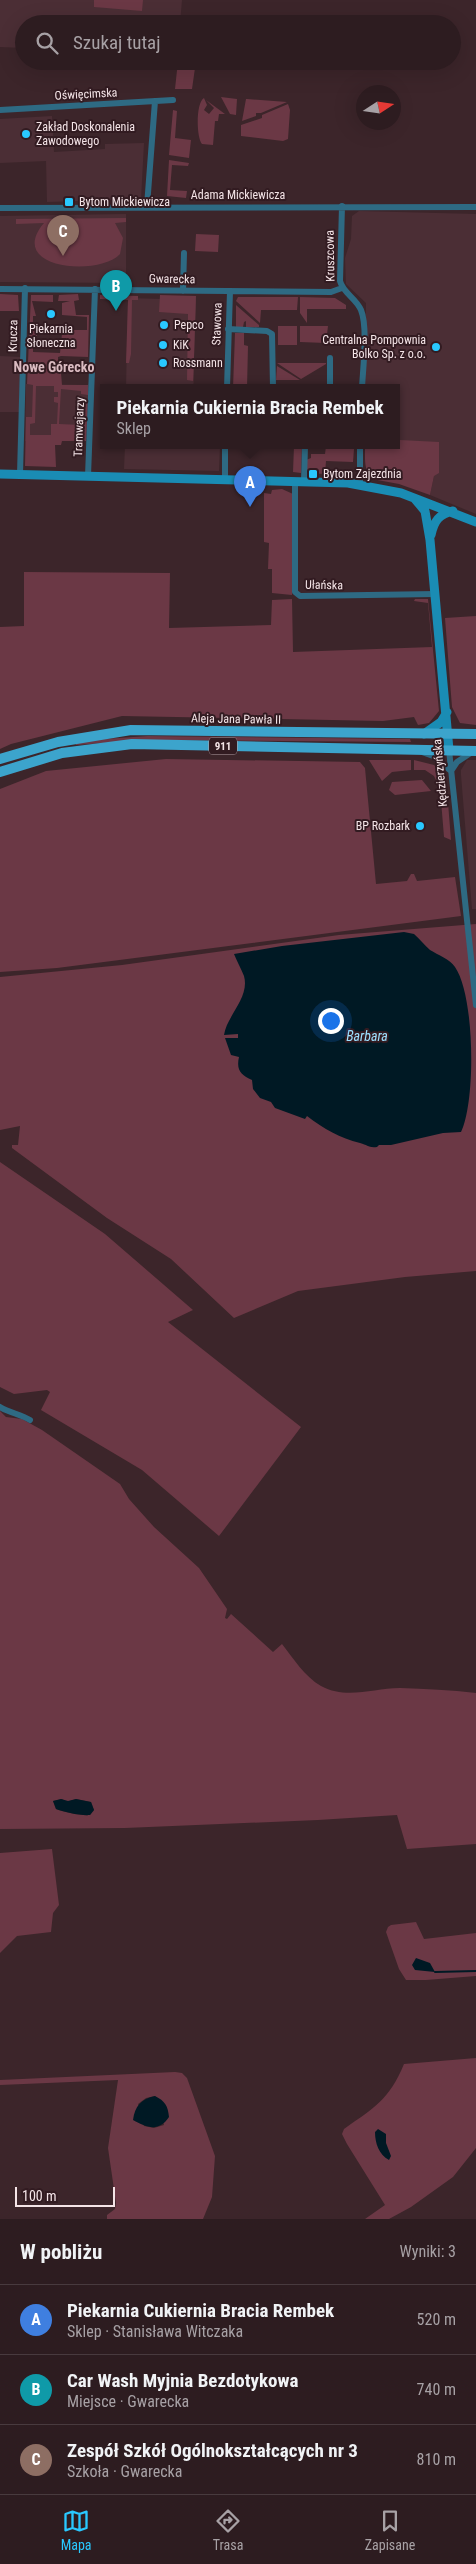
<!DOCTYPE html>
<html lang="pl">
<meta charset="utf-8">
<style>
body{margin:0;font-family:"Roboto Condensed",sans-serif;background:#352529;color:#f1f3f6}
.compass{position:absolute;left:356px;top:85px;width:45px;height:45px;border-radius:50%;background:#2d1c20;box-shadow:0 5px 20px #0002;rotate:78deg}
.scale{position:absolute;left:15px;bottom:12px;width:100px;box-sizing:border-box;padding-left:5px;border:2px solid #f4e4e7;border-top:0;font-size:14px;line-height:18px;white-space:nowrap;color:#f4e4e7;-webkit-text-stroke:4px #321b21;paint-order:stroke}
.you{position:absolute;left:330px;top:1020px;width:18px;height:18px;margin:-12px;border:4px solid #fff;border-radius:50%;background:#1a73e8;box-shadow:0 0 0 8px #1a73e833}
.badge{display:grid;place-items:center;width:32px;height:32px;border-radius:50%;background:#29c8ff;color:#fff;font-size:16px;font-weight:700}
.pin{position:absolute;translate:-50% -41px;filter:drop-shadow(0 1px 2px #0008)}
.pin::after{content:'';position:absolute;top:26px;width:18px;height:15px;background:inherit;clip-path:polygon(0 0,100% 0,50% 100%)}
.popup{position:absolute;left:100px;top:384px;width:300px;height:65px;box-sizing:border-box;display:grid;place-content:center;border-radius:0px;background:#2d1c20;filter:drop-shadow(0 1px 4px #0005);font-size:16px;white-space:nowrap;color:#a7a1a5}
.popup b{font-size:19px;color:#f1f3f6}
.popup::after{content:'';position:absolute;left:50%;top:100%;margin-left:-10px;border:10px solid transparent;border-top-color:#2d1c20}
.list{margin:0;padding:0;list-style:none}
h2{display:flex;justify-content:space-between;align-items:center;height:65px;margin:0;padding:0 20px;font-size:21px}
h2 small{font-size:16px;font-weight:400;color:#a7a1a5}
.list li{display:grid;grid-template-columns:32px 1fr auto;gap:15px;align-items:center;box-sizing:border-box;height:70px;padding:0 20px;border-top:1px solid #483a3e}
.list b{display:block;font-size:19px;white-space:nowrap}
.list p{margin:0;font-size:16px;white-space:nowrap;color:#a7a1a5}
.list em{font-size:16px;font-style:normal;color:#a7a1a5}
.icon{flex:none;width:28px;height:28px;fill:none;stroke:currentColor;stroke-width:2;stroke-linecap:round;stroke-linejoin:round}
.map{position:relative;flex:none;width:476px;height:2219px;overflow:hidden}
.search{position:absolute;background:#2d1c20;box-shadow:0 5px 20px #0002;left:15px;right:15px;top:15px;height:55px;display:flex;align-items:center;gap:12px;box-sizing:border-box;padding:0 18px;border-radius:28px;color:#a7a1a5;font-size:19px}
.sheet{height:275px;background:#2d1c20}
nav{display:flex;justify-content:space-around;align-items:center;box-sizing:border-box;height:70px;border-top:1px solid #483a3e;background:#2d1c20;font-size:14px;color:#a7a1a5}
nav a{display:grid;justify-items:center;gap:2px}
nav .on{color:#29c8ff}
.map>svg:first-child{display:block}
</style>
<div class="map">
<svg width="476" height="2219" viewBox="0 0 476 2219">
<rect width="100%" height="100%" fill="#3c252a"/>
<path fill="#4b2e35" d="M0,0h182l-2,24h-156v24l-24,-1z
M52,116l2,36 51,-3v-5l39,-1 -3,56 -94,3 -1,-41 -46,2v-44z
M359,211l117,3v300l-46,-19 4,-19 -33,-36 -1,9h-35v-3h31v-58h-31l1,-85 -20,-19 -1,-26 6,-19 1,-23z
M126,214v69l-126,-1v-66z
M128,298l68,2 -3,88h-67z
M0,356l21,1 -2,55h-19z
M89,383l-1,56 -63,2 1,-57 62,1z
M125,446h95l-1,25 -95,-2z
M467,760h9v149h-4l-11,-134v-5z"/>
<path fill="#6b3845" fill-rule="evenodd" d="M94,0h49l-1,11 -48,-4z
M178,61h18l-4,28h-17z
M221,97l16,2 -1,16 -6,-1z
M204,98l3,7 -3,5 5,4 5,-6 -8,-8 19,14h-6l-1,7h-3l-2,24 -11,-1c-6,-7 -6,-42 2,-46z
M246,99h1l40,3 -26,11h-5v3l-14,5z
M288,104l2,6 -2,29 -5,2 -42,-5v-11l21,-7v-3z
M173,110l4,1 -2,27 16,2 -2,18 -20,-3z
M169,160l20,3 -1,3 -16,-1 -2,25 17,1 -1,7 -19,-2z
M126,218v4l-11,1 8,15 -3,16c-21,23 -115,15 -76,-31l-28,1v-5z
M196,234l23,1 -1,17 -23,-1z
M0,294l18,1 1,16h-19z
M78,294l1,6 -5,1 2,14h13l-1,42 -27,-1 -3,1v16h3l1,12h26v10l-7,-1v-3l-20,-2 -2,35 22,1 1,-14 -4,-9 3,-4 7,1 -2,42h-24l-1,4h-6l1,22 -31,-1 1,-49h6l1,-32 -6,-1 4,-89h22v7l-21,-1 4,15h-3v9l4,1v10h-4v16l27,1 2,-19 8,-4h17v-13l-25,-2v-12l8,-2h-12l1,-6zM36,386h18v6h4v5h-4v5l4,1 -1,21h-6v11h-21v-11l5,-1z
M100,295l38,1v4h-6l-1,54 -2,9h-3l2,-63 -28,-1z
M160,295l36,1 -3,92v-7l-6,-1 1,-66 -29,-2z
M238,297h60l-1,13h-36l-1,13 -24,-22z
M300,297l35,1 11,7v4h-39v14l-7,-10z
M236,305l23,20v2h-13v-6l-2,1 -1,5h-7z
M278,326h19v19h-19z
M300,326h28l-2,17 -26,-1z
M235,333h9v12l4,1 -1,42h-14z
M277,363h49v1l-25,15z
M277,366l23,14h-24z
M400,440l39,2v31l-5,3 -4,19 -31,-11 -27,-5c-8,-9 -7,-19 -7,-30h35z
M294,446h8l-1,27 -8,-1z
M326,446l28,3 -1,13 -27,-1 -1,13 -18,-1 -1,-13 5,-2v-4h14z
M282,489l11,5 -1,101 -20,-2v-24h-4l1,-26 -5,-1v-49l7,1 1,-4z
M24,572l146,1 -1,55 102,-3 1,-25 20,-1 1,53 139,-5 -4,-44 -14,-2 1,-2h13l11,112 -10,12 -11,2 -4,-8 -31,4 -261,-5 -111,28 -11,5v-122l24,-1z
M476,616v109l-16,-2 -8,-16 -7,-89z
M148,736l262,3 1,3 -264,-2 -71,5 -1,-4z
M166,759l194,3 5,6 1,11 10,105 31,-3 4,-7h3l3,7 38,-4 6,39 -404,52 -57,4v-183l46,-18z
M369,760h42v10l-19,2 -10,9z
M414,760l20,5 12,13 5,62 -7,-3 -4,-49 -6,-12 -9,-6h-11z
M422,780l9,11 -36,4 -6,-5 3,-8z
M476,924v347l-71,6 -107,14 -64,27 -63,-59 -64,-41 -95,-70v-3h6l2,-19 -20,4v-153l122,-12 217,-30z
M0,1162l105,72 88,76 -25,12 133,105 -82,109 -77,-66 -101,-60 9,-18 -3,-2 -33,4 -14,-7z
M0,1411l6,6 16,2 20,11 78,54 9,15 25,28 45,41 28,41 -2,9 2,1 4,-5 42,38 9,-8c11,14 23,33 39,42 26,14 52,2 79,2 25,1 51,2 76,5v151l-69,5 -10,-34 -79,5 -193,8 -125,1zM62,1799l5,3 9,-3 15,3 3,8 -4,5c-9,1 -27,-3 -34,-6l-3,-8z
M52,1849l7,56 -6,8 -2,19 -34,4 -17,17v-100z
M416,1922l8,17 52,-6v43l-50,4h-20l-7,-11 -13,-37 2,-5 3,-2z
M476,2058v90l-23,29 -42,30 -22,12h-24l20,-14 -38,-61 -5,-10 2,-5c31,-22 45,-29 60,-65z
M175,2072l7,1 5,5 28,78 -3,41 -9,22h-96v-4l8,-6 1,-6 -8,-55 10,-68 -118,5v-5zM155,2096l9,29 -10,3 -10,-2 -6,-22 8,-6z"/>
<path fill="#001924" d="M404,932l10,2c6,5 10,11 16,16 8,5 20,9 25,17 20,29 21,134 6,165l-18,1 -52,12h-12l-2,2c-9,1 -9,-2 -17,-4 -20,-5 -36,-14 -53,-27l-2,3 -30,-11 -4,-6 -11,-4 -7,-9 -1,-9c-11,-5 -16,-10 -13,-23l-8,-2 -6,-17h13v-4l-14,1c3,-20 26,-37 20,-59 -3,-7 -7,-15 -10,-22l48,-8z
M61,1799l7,2 8,-2 15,3 3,8 -4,5c-8,1 -27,-3 -34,-6l-3,-8z
M416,1958l14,5 5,9 -20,-2 -3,-5z
M155,2096c10,5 13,10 14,21 -10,15 -22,11 -36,3 2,-14 8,-21 22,-24z
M378,2129l8,5v9l5,13 -2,4c-10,-5 -14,-17 -14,-28z"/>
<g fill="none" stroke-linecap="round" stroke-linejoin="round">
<path stroke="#001924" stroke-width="2" d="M435,1972l41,-1"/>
<path stroke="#2e6a83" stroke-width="6" d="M0,110l173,-10
M147,206l8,-105
M342,206l-2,75c3,12 16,17 21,29 7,17 2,58 1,78
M0,208l476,-1
M0,289l331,3 11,-4
M183,291l1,-38
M228,329l39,2 5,3 1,54
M227,388l3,-97
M330,388v-30
M360,446v38
M20,474l5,-186
M88,476l7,-187
M225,479v-33
M295,481v111l5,4 136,-2
M304,481l1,-35
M449,750l27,255
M422,752l11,4 18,15
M451,771l6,-9 15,-10
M0,1407c10,6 20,7 30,13"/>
<path stroke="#1a8cb4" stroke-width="9" d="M0,474l348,9 53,10 75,29
M415,499l10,12 5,29 19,210
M431,535c3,-14 8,-21 22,-24
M424,734l17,-12 6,-10"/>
<path stroke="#3ca4cc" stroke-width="10" d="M0,759l58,-17 73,-12 345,4
M0,772l62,-19 70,-9 344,7"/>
</g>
<g fill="#29c8ff" stroke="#321b21" stroke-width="2">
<circle cx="26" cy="134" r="5"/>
<rect x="64" y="197" width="10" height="10" rx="2.5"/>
<circle cx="51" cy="314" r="5"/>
<circle cx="164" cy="325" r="5"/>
<circle cx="163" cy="345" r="5"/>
<circle cx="436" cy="347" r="5"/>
<circle cx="163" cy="363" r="5"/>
<rect x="308" y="469" width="10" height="10" rx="2.5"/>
<circle cx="420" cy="826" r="5"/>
</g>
<g text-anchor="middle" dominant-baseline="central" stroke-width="4" stroke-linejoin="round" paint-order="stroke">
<rect fill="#321b21" stroke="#baa8ac" stroke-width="1" x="209" y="737.5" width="28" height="17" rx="4"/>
<g font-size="11" font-weight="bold" fill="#f4e4e7">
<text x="223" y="746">911</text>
</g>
<g font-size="12" fill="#f4e4e7" stroke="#321b21">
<text transform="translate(86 94) rotate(-3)">Oświęcimska</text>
<text x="238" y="195">Adama Mickiewicza</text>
<text transform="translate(330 256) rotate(-91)">Kruszcowa</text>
<text transform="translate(172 279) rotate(1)">Gwarecka</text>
<text transform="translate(217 324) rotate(-88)">Stawowa</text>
<text transform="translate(13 336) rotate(-89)">Krucza</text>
<text transform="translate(79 427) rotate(-88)">Tramwajarzy</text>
<text transform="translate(324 585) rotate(1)">Ułańska</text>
<text transform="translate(236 719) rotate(1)">Aleja Jana Pawła II</text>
<text transform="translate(440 773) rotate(-95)">Kędzierzyńska</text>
</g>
<g font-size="12" fill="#f4e4e7" stroke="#321b21" text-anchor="start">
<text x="36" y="127">Zakład Doskonalenia<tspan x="36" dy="14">Zawodowego</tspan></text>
<text x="79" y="202">Bytom Mickiewicza</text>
<text x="174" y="325">Pepco</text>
<text x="51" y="329" text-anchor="middle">Piekarnia<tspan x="51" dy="14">Słoneczna</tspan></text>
<text x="426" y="340" text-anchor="end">Centralna Pompownia<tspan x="426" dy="14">Bolko Sp. z o.o.</tspan></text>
<text x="173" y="345">KiK</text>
<text x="173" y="363">Rossmann</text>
<text x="323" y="474">Bytom Zajezdnia</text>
<text x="410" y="826" text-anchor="end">BP Rozbark</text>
</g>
<g font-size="14" font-weight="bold" fill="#dabbc1" stroke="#321b21">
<text x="54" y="367">Nowe Górecko</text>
</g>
<g font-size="14" font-style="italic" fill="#9de0ff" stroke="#321b21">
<text x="367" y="1036">Barbara</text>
</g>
</g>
</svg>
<svg class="compass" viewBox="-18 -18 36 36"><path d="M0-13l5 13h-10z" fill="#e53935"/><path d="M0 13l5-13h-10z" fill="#a7a1a5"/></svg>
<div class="scale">100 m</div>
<div class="you"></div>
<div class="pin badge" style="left:250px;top:507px;background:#3f7fe0">A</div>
<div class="popup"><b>Piekarnia Cukiernia Bracia Rembek</b>Sklep</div>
<div class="pin badge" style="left:116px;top:311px;background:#0f9aa8">B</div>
<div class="pin badge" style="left:63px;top:256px;background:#8d6e63">C</div>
<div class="search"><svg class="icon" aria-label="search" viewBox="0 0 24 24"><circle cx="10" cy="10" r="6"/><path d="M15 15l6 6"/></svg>Szukaj tutaj</div>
</div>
<section class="sheet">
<h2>W pobliżu<small>Wyniki: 3</small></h2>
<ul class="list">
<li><span class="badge" style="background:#3f7fe0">A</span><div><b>Piekarnia Cukiernia Bracia Rembek</b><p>Sklep · Stanisława Witczaka</p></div><em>520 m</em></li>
<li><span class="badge" style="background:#0f9aa8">B</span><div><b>Car Wash Myjnia Bezdotykowa</b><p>Miejsce · Gwarecka</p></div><em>740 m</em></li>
<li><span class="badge" style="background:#8d6e63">C</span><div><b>Zespół Szkół Ogólnokształcących nr 3</b><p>Szkoła · Gwarecka</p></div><em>810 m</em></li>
</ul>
</section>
<nav>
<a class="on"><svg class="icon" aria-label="map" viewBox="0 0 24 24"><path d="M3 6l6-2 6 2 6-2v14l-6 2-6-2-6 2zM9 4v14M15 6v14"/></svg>Mapa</a>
<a><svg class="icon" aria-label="directions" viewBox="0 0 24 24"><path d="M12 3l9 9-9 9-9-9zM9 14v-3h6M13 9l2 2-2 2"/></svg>Trasa</a>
<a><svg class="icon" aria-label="saved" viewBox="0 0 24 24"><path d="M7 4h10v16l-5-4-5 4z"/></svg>Zapisane</a>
</nav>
